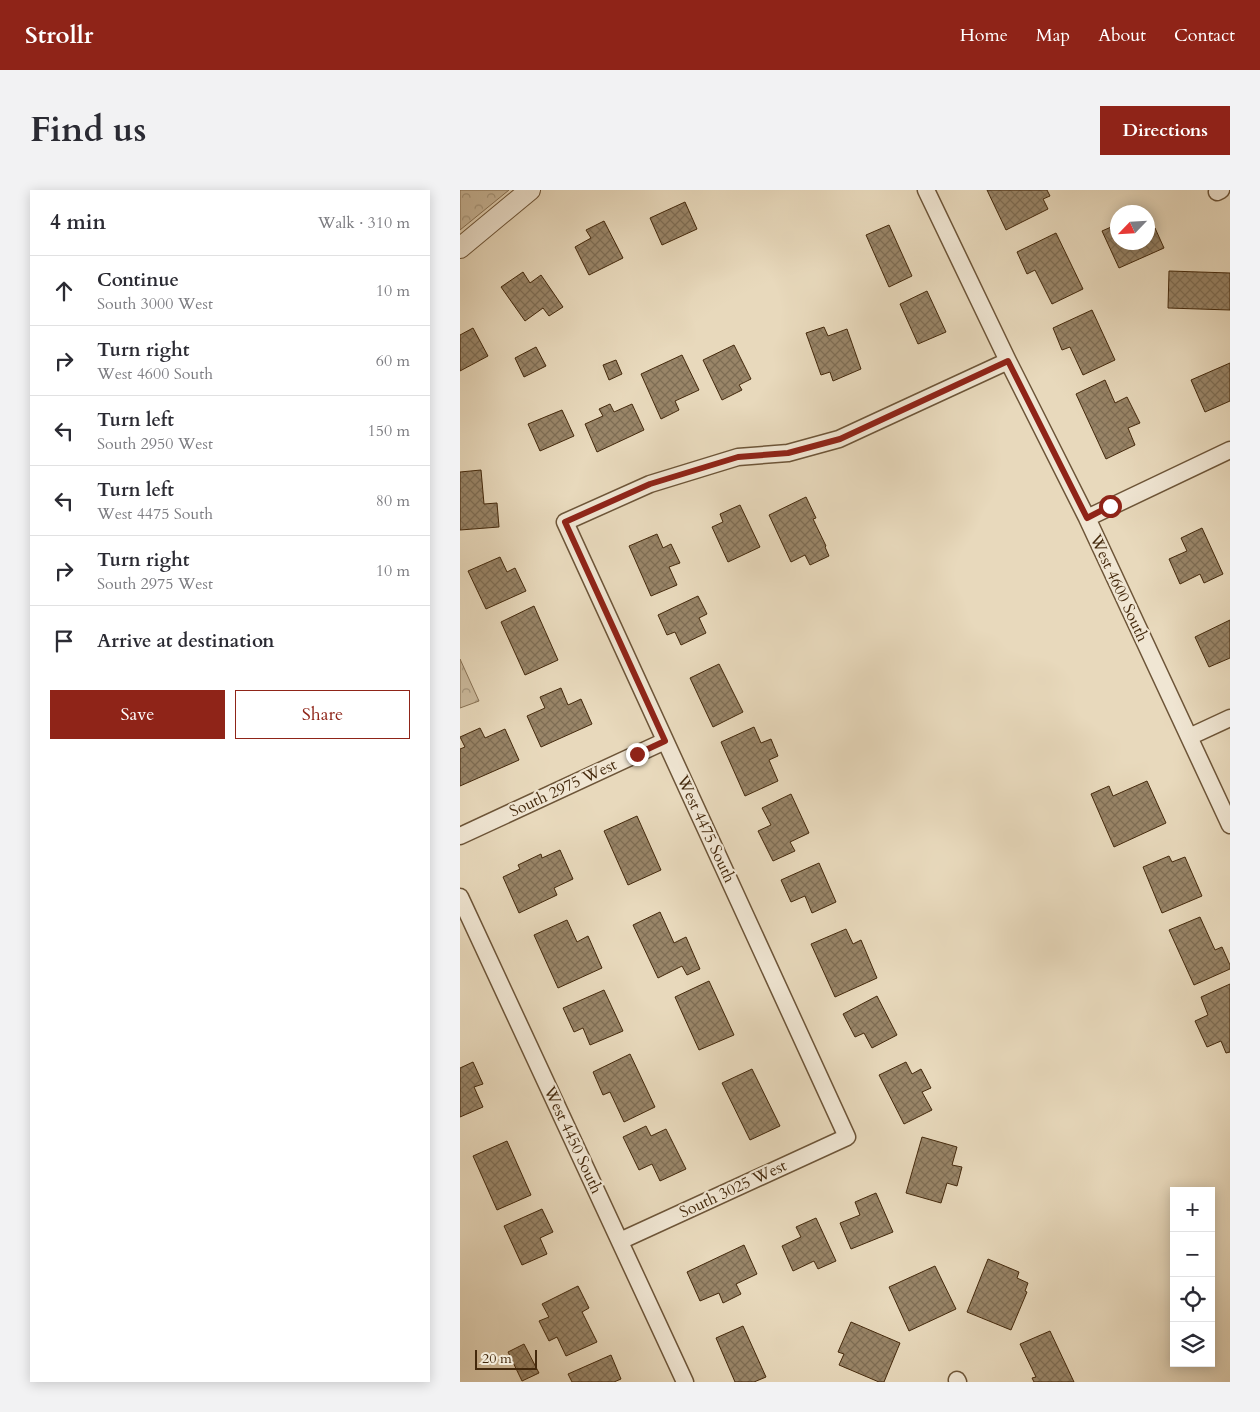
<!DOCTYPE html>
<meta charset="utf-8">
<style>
body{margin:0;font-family:Cardo,serif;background:#f2f2f3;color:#2b2b33}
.controls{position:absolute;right:15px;bottom:15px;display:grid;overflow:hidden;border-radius:0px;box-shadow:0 2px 12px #0003}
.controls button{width:45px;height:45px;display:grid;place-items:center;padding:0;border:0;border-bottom:1px solid #e1e1e2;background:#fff;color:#2b2b33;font:25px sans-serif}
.compass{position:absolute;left:650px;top:15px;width:45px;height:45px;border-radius:50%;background:#fff;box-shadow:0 2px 12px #0003;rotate:245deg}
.scale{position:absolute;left:15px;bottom:12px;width:62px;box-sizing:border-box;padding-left:5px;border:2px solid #44290c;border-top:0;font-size:14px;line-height:18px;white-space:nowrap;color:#44290c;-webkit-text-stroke:4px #f0e6d3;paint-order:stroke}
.stop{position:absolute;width:15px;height:15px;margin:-11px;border:4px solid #8f2418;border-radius:50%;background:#fff}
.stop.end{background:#8f2418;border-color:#fff;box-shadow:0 1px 5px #0008}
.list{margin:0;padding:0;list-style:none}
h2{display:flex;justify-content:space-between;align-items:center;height:65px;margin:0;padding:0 20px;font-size:21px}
h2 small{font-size:16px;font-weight:400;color:#7c7c81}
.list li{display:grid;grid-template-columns:32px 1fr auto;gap:15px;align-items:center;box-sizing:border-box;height:70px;padding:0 20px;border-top:1px solid #e1e1e2}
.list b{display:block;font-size:19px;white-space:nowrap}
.list p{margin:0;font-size:16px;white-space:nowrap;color:#7c7c81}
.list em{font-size:16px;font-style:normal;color:#7c7c81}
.actions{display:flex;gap:10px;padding:15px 20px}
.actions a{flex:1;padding:11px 0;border:1px solid #8f2418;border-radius:0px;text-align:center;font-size:18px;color:#8f2418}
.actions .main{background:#8f2418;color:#fff}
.icon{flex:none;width:28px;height:28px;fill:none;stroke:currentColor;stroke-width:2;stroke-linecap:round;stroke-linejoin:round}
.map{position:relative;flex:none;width:770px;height:1192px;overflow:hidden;border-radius:0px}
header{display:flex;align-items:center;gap:30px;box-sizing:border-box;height:70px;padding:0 25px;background:#8f2418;color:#fff}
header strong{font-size:24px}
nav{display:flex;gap:28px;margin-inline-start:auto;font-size:18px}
.intro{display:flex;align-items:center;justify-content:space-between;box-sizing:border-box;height:120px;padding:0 30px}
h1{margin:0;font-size:35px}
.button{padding:12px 22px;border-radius:0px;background:#8f2418;color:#fff;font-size:18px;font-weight:700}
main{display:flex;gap:30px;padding:0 30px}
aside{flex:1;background:#fff;border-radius:0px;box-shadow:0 2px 12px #0003}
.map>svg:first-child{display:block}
</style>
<header>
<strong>Strollr</strong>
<nav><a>Home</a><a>Map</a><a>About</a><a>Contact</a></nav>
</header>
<div class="intro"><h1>Find us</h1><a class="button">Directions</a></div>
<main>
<aside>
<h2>4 min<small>Walk · 310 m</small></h2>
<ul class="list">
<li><svg class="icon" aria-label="ahead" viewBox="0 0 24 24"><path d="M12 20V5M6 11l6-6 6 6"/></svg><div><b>Continue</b><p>South 3000 West</p></div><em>10 m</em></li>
<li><svg class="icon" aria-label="right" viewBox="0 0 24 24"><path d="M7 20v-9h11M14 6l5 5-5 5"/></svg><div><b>Turn right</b><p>West 4600 South</p></div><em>60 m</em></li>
<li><svg class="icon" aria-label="left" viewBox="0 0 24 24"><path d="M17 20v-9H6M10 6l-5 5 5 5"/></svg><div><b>Turn left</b><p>South 2950 West</p></div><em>150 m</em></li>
<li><svg class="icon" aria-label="left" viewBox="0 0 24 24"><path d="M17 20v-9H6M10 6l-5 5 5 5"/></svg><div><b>Turn left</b><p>West 4475 South</p></div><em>80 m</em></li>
<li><svg class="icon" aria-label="right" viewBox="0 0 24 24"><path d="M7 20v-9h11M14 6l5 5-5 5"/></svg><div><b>Turn right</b><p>South 2975 West</p></div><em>10 m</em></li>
<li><svg class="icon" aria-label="arrive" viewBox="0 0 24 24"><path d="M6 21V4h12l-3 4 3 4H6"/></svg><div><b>Arrive at destination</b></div></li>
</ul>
<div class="actions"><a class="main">Save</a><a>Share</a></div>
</aside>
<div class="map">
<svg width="770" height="1192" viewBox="0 0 770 1192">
<defs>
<pattern id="park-crowns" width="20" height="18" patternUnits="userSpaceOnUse" patternTransform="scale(1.25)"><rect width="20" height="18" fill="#ccbb9e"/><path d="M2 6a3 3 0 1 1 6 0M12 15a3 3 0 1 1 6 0" fill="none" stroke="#a7987f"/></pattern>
<pattern id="building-cross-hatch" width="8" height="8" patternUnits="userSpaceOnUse" patternTransform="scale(1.25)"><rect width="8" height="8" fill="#998568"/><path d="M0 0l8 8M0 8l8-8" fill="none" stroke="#7e6d54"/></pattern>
</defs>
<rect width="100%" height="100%" fill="#e8d9bc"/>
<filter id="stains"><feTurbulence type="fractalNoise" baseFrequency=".004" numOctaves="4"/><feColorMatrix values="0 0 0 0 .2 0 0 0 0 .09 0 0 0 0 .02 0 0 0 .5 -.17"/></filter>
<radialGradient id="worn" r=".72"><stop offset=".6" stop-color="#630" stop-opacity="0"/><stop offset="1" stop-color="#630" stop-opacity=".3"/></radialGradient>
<path fill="url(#park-crowns)" stroke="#887255" d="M0,0h49l-49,40z
M0,469l19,42 -19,7z"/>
<path fill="url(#building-cross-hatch)" stroke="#44290c" d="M527,0h60l3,6 -7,3 5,10 -42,21z
M225,12l12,27 -35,16 -12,-27z
M144,31l19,37 -34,17 -14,-28 16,-9 -5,-8z
M658,34v18h30v-11l7,-3 9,20 -45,20 -17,-37z
M429,35l23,51 -23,11 -23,-52z
M596,43l27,56 -31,15 -17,-34 -8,4 -10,-22z
M709,81l61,2v37l-62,-2z
M63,82l7,11 11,-8 22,32 -14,9 -6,-8 -18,13 -24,-34z
M467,101l19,41 -28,12 -18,-40z
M632,120l23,50 -32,15 -13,-28 -8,3 -9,-22z
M364,137l4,9 19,-7 14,40 -28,12 -3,-9 -9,3 -15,-42z
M13,138l15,28 -28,15v-36z
M274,155l17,34 -12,6 3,5 -20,10 -19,-40z
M76,157l10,19 -22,11 -9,-19z
M222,165l17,35 -24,11 4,9 -18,9 -20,-45z
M156,170l6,14 -13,6 -6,-15z
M770,173v38l-25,11 -14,-32z
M645,190l10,23 12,-6 13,26 -12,5 7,17 -29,14 -30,-65z
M150,214l4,8 18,-8 12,26 -47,22 -12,-28 18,-8 -4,-7z
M102,220l12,26 -34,15 -12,-27z
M21,280l3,34 13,-1 2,24 -39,3v-58z
M346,307l10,21 -3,1 13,27 -1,1 4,9 -19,9 -5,-10 -14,7 -22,-47z
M280,315l20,42 -32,15 -16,-35 11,-5 -3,-8z
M742,338l21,46 -19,9 -4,-9 -20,10 -11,-25 18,-8 -6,-13z
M197,344l6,14 8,-4 9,19 -11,4 8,18 -26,11 -22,-50z
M40,367l7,15 8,-4 11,23 -40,18 -18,-38z
M238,406l9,18 -8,4 7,15 -25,12 -6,-13 -8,3 -9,-20z
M74,416l24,54 -33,15 -24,-53z
M770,430v38l-21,9 -14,-30z
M259,474l24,48 -30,15 -23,-49z
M101,498l7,17 13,-6 11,25 -51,23 -14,-31 18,-8 -5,-11z
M294,537l7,16 10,-4 7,17 -9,4 9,21 -33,15 -24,-54z
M20,538l5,10 20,-9 14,31 -59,26v-37l5,-2 -5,-10z
M687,591l19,42 -52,24 -23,-53 18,-8 4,10z
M331,604l18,39 -19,9 5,9 -22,10 -15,-30 13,-6 -9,-17z
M177,626l24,54 -33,15 -24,-54z
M100,660l13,29 -19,9 3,7 -38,18 -16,-36 17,-8 -2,-4 23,-11 1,4z
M709,666l3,6 13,-5 17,39 -40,17 -19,-46z
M359,673l17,39 -24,11 -7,-17 -14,6 -10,-22z
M200,722l14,31 12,-6 14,32 -13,6 -5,-9 -24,12 -25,-53z
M740,727l15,33 7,-3 8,18v4l-36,16 -25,-55z
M107,730l10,22 11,-6 14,32 -44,20 -24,-53z
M386,739l7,15 8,-4 16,38 -42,19 -24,-53z
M249,791l25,54 -35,15 -24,-53z
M770,794v68l-4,1 -5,-12 -14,6 -12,-26 13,-6 -7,-18z
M144,800l19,41 -33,14 -7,-17 -9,4 -11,-24z
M417,806l20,39 -25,13 -8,-15 -9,4 -12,-23z
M170,864l25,53 -31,15 -14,-30 -7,3 -10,-23z
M13,872l10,22 -9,3 9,20 -23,10v-49z
M446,872l6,12 9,-5 10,19 -9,4 10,18 -28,14 -25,-49z
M292,879l28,57 -30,14 -28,-57z
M186,936l5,10 15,-7 20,40 -26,12 -8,-17 -13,6 -16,-33z
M462,947l35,10 -5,18 10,2 -5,19 -10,-3 -6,20 -35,-10z
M47,951l24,54 -34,15 -24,-54z
M416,1003l17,39 -42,17 -11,-26 20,-8 -5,-13z
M82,1019l11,23 -13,6 7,16 -25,11 -18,-39z
M356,1028l20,43 -18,8 -4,-8 -21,10 -11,-25 19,-9 -5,-10z
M284,1055l13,29 -21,10 5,10 -18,9 -4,-10 -19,8 -13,-29z
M528,1069l31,13 -2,6 11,5 -3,8 2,1 -16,38 -44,-18z
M475,1076l21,43 -47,22 -20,-44z
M118,1096l11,22 -7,4 15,30 -31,14 -9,-19 -8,4 -10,-20 10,-4 -7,-13z
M391,1132l49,21 -16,39h-5l-40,-17 5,-11 -6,-2z
M283,1136l23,51 -12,5h-19l-19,-44z
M590,1141l24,51h-40l-2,-4 4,-1 -16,-33z
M64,1154l15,29 -17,8 -14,-29z
M151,1165l10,24 -7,3h-42l-4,-8z"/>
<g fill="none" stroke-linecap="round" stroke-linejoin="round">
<g stroke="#6d5538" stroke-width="19">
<path id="minor" d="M466,0l82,171 79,157 143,307
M757,2l4,-2
M627,328l143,-68
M729,547l41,-19
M0,646l205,-95
M0,707l225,485
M160,1051l227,-104 -282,-615 85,-38 88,-27 50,-4 51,-14 169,-78
M497,1190l1,2"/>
</g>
<g stroke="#6d5538" stroke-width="22">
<path id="tertiary" d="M0,58l70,-58"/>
</g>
<use href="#minor" stroke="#f0e6d3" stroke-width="16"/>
<use href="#tertiary" stroke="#f0e6d3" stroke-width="20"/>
</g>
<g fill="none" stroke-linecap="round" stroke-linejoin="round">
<path stroke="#8f2418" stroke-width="6" d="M177,564l28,-13 -100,-219 85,-38 88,-27 50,-4 52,-14 168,-78 79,157 23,-12"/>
</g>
<g text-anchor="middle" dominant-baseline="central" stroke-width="4.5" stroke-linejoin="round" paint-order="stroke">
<g font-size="16" fill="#44290c" stroke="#f0e6d3">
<text transform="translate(659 398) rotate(65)">West 4600 South</text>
<text transform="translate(103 598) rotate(-25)">South 2975 West</text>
<text transform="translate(246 639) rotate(65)">West 4475 South</text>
<text transform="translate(113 950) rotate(65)">West 4450 South</text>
<text transform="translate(273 999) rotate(-25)">South 3025 West</text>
</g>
</g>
<rect width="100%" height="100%" filter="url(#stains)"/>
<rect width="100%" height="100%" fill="url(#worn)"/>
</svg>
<div class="controls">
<button>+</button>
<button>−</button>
<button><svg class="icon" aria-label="locate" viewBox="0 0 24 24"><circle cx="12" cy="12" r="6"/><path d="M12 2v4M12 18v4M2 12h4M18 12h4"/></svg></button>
<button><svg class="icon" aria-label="layers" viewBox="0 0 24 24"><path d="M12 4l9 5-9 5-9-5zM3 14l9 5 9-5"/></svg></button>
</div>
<svg class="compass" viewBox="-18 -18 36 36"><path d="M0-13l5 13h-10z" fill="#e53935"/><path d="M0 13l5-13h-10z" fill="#7c7c81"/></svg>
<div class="scale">20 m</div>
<div class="stop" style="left:650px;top:316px"></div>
<div class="stop end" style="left:177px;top:564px"></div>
</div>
</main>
